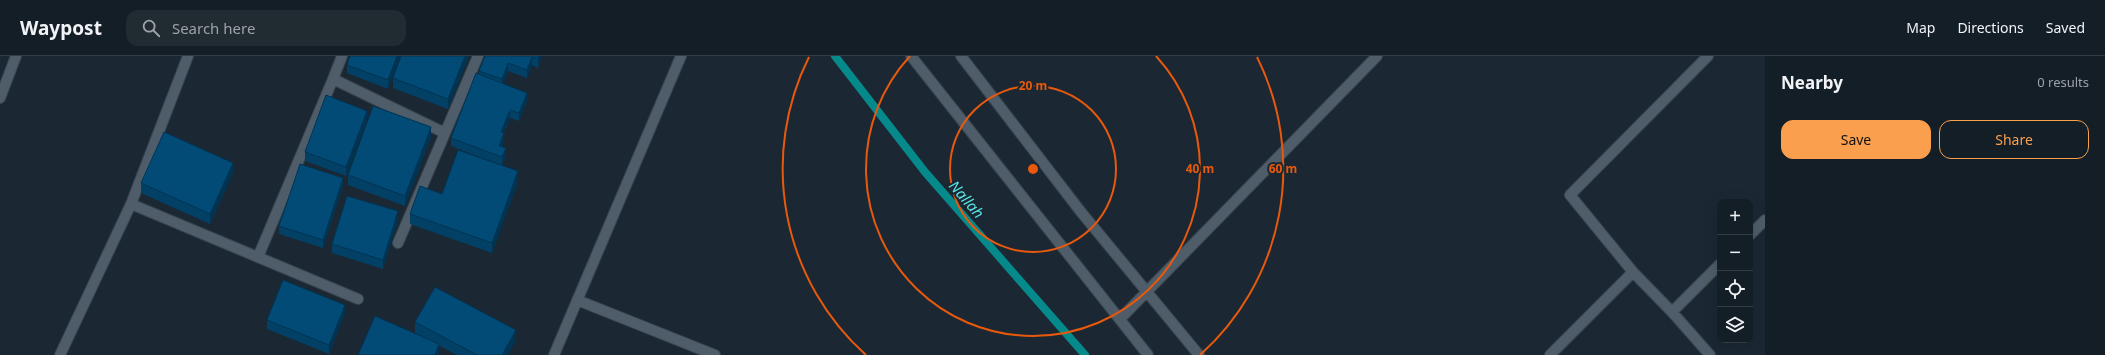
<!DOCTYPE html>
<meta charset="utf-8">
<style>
body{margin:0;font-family:"Noto Sans",sans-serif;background:#212b32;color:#f1f3f6}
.controls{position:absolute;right:12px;bottom:12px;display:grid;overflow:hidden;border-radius:8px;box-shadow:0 4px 16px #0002}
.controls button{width:36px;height:36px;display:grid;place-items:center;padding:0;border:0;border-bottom:1px solid #333c43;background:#141e26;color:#f1f3f6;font:20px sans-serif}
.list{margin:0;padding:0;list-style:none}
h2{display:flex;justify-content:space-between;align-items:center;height:52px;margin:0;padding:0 16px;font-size:17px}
h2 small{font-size:13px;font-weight:400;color:#9da2a7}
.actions{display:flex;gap:8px;padding:12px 16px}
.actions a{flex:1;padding:9px 0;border:1px solid #fa9f4e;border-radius:12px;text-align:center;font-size:14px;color:#fa9f4e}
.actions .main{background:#fa9f4e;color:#111}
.icon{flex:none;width:22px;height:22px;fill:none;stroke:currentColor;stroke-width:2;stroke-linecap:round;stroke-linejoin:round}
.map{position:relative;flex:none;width:1765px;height:299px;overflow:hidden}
header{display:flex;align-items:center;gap:24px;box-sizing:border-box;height:56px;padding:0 20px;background:#141e26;border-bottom:1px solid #333c43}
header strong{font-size:19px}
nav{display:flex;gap:22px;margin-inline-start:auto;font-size:14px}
.search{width:280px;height:36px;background:#212b32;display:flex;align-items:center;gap:10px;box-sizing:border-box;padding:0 14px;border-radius:12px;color:#9da2a7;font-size:15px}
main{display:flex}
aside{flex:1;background:#141e26}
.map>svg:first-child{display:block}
</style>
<header>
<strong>Waypost</strong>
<div class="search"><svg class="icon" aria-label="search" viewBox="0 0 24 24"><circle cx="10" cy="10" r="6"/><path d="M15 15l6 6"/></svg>Search here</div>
<nav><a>Map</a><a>Directions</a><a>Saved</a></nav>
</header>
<main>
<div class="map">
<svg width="1765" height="299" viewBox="0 0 1765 299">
<rect width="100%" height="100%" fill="#1b2833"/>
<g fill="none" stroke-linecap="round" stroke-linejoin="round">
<path stroke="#06898a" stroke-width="8" d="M835,0l90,116 160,183"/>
<g stroke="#39444d" stroke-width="12">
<path id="minor" d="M188,0l-57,148 227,95
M342,0l-9,23 112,54
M911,0l237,299
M961,0l120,156 118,143
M0,42l16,-42
M1750,179l15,-15
M398,187l80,-187
M258,201l75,-178
M1633,216l-63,-77 138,-139
M577,244l138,55
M1672,256l38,43
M1120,263l257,-263
M60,299l71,-151
M554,299l127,-299
M1550,299l83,-83 39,40 48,-48"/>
</g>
<use href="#minor" stroke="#4e5d69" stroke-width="10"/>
</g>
<path fill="#024065" d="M400,0l-12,33 -41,-16v-8z
M469,0l-21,53 -55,-21v-10z
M485,0h57l-4,12 -6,-3 -5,13 -19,-7 -5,13 24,17 -8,20 -9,-3 -6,15v9l-2,5 4,9 -4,10 -51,-20v-8l28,-63v-4z
M367,63l-21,57 -41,-15v-9z
M431,81l-26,69 -57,-21v-10z
M233,117l-23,51 -69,-31v-10z
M518,126l-26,71 -82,-29v-10l32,-20z
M343,130l-20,62 -44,-14v-8z
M398,164l-15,49 -51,-16v-9z
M345,257l-16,41 -62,-25v-9z
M415,266l101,18 -8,15h-51l-42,-22z"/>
<path fill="#013453" d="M397,0h3l-12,33v-9z
M465,0h4l-21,53v-10z
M539,0h3l-4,12v-9z
M532,1v8l-5,13v-8z
M508,7v8l-6,16v-8z
M527,37v8l-8,20v-8z
M510,54v8l-6,15v9l-5,12v-8l2,-14z
M367,55v8l-21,57v-9z
M431,71v10l-26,69v-10z
M506,92v8l-4,10v-9z
M233,107v10l-23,51v-10z
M518,115v11l-26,71v-10z
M343,122v8l-20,62v-8z
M398,155v9l-15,49v-9z
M345,249v8l-16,41v-9z
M516,274v10l-8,15h-6z
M439,288v11h-4z"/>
<path fill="#024b76" stroke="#013453" d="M350,0h47l-9,24 -41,-15z
M401,0h64l-17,43 -55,-21z
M485,0h54l-1,3 -6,-2 -5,13 -19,-7 -6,16 -23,-8z
M476,17l51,20 -8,20 -9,-3 -9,22 3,1 -5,13 7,2 -4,9 -51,-19z
M326,39l41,16 -21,56 -41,-15z
M373,50l58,21 -26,69 -57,-21z
M164,76l69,31 -23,51 -69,-31z
M458,94l60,21 -26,72 -82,-29 10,-28 22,8z
M300,108l43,14 -20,62 -44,-14z
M347,140l51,15 -15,49 -51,-16z
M283,224l62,25 -16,40 -62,-25z
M435,231l81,43 -14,25h-25l-62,-33z
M375,260l64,28 -4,11h-77z"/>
<g fill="none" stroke="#e8590c" stroke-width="2">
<circle cx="1033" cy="113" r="83"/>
<path d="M1156 0A167 167 0 1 1 910 0"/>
<path d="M866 299A250 250 0 0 1 809 1M1257 1A250 250 0 0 1 1200 299"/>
</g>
<g text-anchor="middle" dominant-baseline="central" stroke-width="4" stroke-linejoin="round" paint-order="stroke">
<g font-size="15" font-style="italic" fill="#57e5e6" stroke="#1b2833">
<text transform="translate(967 143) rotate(49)">Nallah</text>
</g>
</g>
<circle cx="1033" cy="113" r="6" fill="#e8590c" stroke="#1b2833" stroke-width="2"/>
<g font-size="12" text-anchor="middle" font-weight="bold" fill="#e8590c" stroke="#1b2833" stroke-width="4" stroke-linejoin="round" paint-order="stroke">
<text x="1033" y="34">20 m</text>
<text x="1200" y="117">40 m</text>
<text x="1283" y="117">60 m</text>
</g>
</svg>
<div class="controls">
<button>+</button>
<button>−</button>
<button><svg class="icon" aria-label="locate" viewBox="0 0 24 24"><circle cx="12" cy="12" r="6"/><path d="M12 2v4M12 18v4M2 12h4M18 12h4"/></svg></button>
<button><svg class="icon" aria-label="layers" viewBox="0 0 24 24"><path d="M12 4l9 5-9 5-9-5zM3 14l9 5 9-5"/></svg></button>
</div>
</div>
<aside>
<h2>Nearby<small>0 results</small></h2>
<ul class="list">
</ul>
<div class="actions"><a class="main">Save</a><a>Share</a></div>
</aside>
</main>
